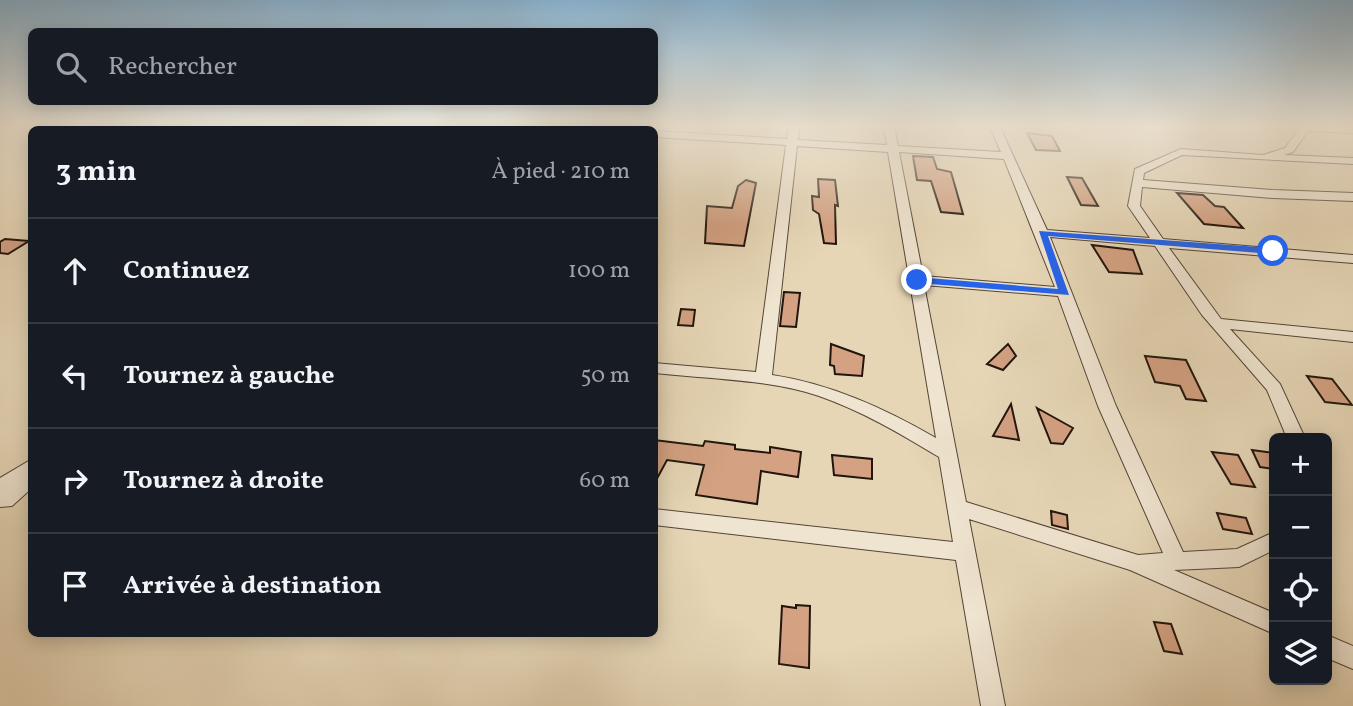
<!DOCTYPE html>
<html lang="fr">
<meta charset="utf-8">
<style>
body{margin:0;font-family:Vollkorn,serif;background:#20242c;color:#f1f3f6}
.controls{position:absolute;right:21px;bottom:21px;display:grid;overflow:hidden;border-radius:10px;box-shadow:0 4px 18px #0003}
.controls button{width:63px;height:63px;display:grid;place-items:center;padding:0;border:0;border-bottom:2px solid #363941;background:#171b24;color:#f1f3f6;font:35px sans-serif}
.stop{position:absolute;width:21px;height:21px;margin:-16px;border:5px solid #2563eb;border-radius:50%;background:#fff}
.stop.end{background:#2563eb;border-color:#fff;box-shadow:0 2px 7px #0008}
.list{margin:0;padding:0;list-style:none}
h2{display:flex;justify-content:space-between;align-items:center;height:91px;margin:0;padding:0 28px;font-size:30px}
h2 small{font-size:23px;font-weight:400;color:#9ea1a6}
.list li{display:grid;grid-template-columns:46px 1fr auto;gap:21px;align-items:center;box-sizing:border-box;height:105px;padding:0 28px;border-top:2px solid #363941}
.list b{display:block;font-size:26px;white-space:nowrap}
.list em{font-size:23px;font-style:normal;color:#9ea1a6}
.icon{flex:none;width:38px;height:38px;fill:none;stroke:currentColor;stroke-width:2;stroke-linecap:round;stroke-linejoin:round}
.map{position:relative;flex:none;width:1353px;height:706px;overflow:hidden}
.search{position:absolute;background:#171b24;box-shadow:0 4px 18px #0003;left:28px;top:28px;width:630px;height:77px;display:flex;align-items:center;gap:18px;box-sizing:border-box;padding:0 24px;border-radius:10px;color:#9ea1a6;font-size:26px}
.panel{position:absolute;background:#171b24;box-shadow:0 4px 18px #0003;left:28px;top:126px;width:630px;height:511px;border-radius:10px}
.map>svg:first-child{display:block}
</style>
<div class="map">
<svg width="1353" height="706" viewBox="0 0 1353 706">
<rect width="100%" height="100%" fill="#e6d6b6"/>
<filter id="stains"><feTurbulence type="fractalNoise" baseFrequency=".00286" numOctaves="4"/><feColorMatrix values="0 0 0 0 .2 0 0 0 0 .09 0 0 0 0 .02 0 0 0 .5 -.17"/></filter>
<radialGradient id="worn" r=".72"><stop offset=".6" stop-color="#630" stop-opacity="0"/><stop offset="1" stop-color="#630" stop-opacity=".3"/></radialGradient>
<path fill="#d4a283" stroke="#22150d" stroke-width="2" d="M1027,133l25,3 8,15 -24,-1z
M913,156l20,1 4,12 14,3 12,42 -22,-2 -10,-31 -14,-1z
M1067,177l15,1 16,28 -17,-1z
M818,179l17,1 3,26 -3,-1 1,39 -12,-1 -5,-29 -6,-4 -1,-14 7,1z
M746,180l10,3 -12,63 -39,-3 2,-37 25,2 6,-22z
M1177,193l26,2 12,11 9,1 19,21 -39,-4z
M5,239l24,2 -21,13 -8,-1v-11z
M1092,245l41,5 9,24 -33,-2z
M784,292l16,1 -4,34 -16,-1z
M681,309l14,1 -2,16 -15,-1z
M831,344l33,12 -2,20 -27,-2 -1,-8 -4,-1z
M1008,344l8,12 -13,14 -16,-6z
M1145,356l41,4 20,41 -20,-2 -6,-13 -25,-4z
M1307,376l25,3 20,26 -27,-3z
M1011,404l8,36 -26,-4z
M1037,408l36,20 -10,16 -12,-1z
M654,440l49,6 2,-5 30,4v4l35,4v-6l31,5 -3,25 -37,-6 -4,33 -61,-9 8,-30 -37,-5 -13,24z
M1252,450l22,3v16l-14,-2z
M1212,452l26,3 17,32 -24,-3z
M832,455l40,4v20l-38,-4z
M1051,511l16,4 1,14 -16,-4z
M1217,513l29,5 6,16 -29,-5z
M796,605l14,1 -1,62 -30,-4 3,-58 14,2z
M1154,622l17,2 11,30 -18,-3z"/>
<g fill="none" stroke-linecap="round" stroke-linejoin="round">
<g stroke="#534537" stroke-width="2">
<path id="street" d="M293,127h11l-2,3h-11z
M405,127h11l-2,3h-11z
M550,127h42l5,3h-44z
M789,127h10l-1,13 89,5 -3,-18h10l4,19 103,6 -11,-25h10l47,103 103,8 -22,-32 7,-37 46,-20 82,6 22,-7 13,-18 -12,-3h67v6l-45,-2 -15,21 -9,3 69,3v6l-171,-9 -38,18 -1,7 130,10 80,3v8l-80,-3 -131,-11 -2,19 23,33 190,16v8l-184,-15 52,71 132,13v10l-123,-13 50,55 25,54h-18l-20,-48 -65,-75 -47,-69 -105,-9 66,169 67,146 54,-3 37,-17v18l-35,17 -65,3 100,43v21l-144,-64 -161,-51 36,187h-24l-25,-146 -302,-35v-16l299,33 -14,-85c-38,-23 -77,-46 -120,-61 -52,-17 -110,-17 -165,-23v-10l102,9 30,-227 -132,-8v-6l133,8zM797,146l91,6 48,286c-52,-30 -105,-54 -164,-63zM899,152l105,7 51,128 -132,-11zM924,285l134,11 40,110 65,147 -25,2 -172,-53z
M32,459v29l-20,18 -12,1v-29z
M1327,635l26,11v23l-26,-11z"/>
</g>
<use href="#street" fill="#efe4d0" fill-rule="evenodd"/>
</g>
<linearGradient id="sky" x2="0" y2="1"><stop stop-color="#89b5d5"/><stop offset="0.56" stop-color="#f4edde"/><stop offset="1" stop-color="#f4edde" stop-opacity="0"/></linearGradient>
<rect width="1353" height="226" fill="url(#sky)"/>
<path fill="#2563eb" d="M1039,231l234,17 4,3 -4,3 -225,-18 21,59 -152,-12 -5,-3 5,-3 141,12z"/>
<rect width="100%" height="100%" filter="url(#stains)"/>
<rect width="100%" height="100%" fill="url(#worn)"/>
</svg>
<div class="controls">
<button>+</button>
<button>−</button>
<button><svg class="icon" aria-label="locate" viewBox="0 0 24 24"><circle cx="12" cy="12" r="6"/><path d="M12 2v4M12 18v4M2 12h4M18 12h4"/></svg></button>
<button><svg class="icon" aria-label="layers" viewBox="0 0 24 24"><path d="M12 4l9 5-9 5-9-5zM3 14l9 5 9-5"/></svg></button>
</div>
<div class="stop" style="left:1273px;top:251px"></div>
<div class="stop end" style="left:917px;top:280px"></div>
<div class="search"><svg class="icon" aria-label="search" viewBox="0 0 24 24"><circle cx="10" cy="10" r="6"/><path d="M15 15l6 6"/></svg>Rechercher</div>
<section class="panel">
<h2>3 min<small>À pied · 210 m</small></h2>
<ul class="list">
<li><svg class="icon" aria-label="ahead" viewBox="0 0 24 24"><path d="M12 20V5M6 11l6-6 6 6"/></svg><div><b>Continuez</b></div><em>100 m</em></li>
<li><svg class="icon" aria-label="left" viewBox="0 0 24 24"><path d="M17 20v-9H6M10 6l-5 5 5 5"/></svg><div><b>Tournez à gauche</b></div><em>50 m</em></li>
<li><svg class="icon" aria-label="right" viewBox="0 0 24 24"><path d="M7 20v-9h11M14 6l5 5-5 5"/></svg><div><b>Tournez à droite</b></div><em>60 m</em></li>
<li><svg class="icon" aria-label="arrive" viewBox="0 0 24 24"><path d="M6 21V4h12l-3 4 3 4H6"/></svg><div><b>Arrivée à destination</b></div></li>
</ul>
</section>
</div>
